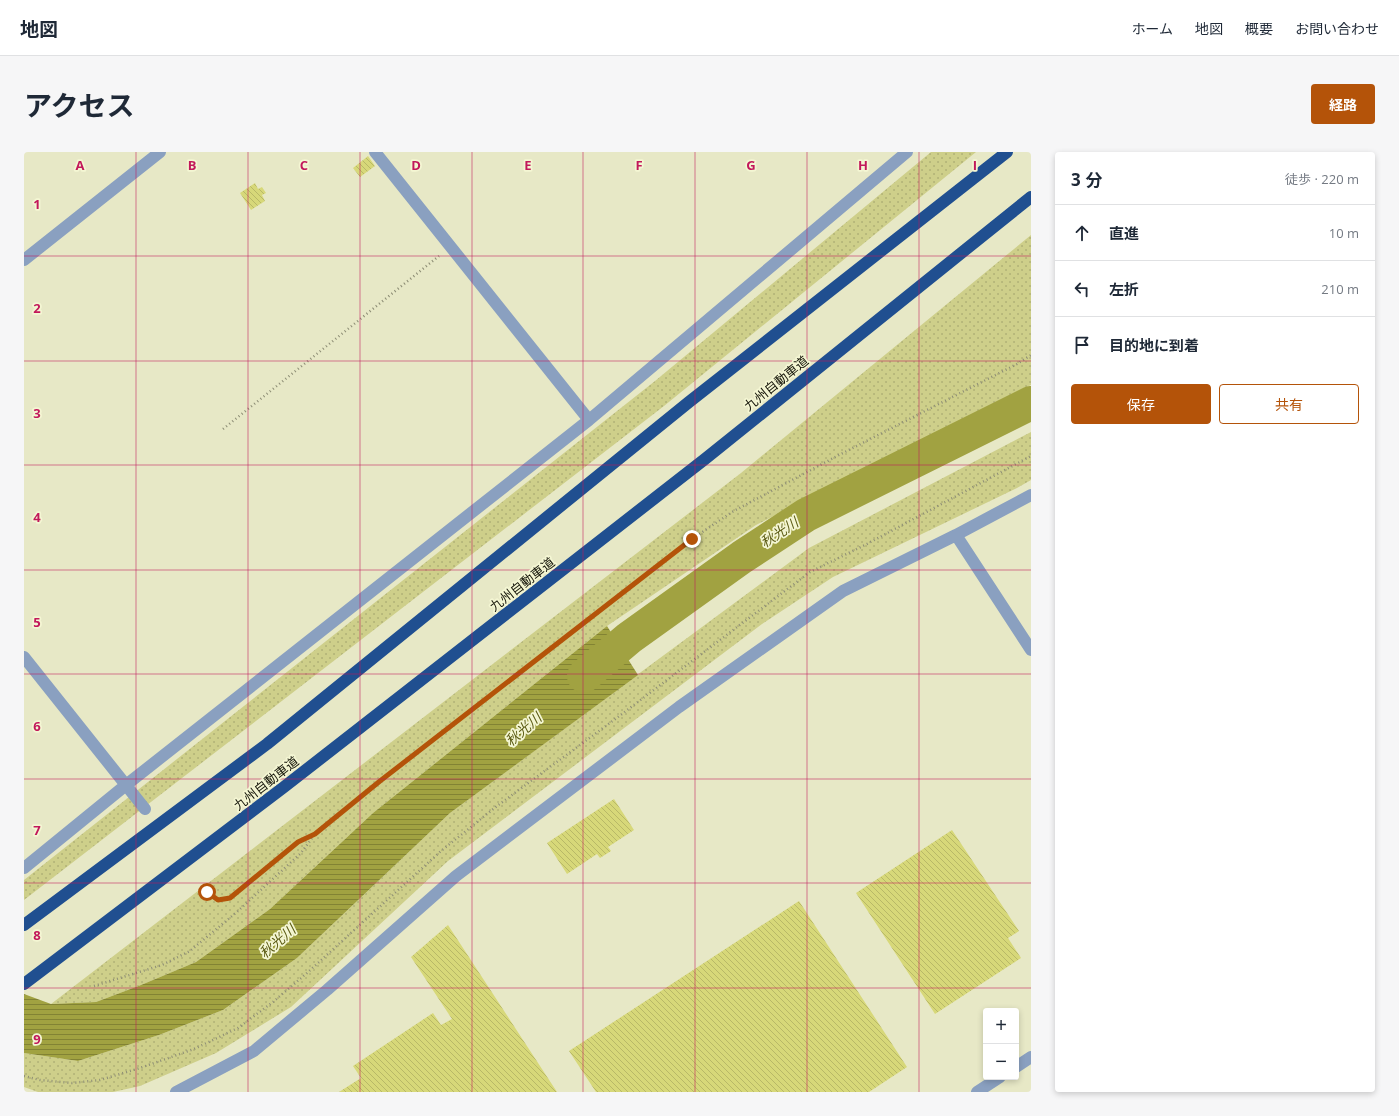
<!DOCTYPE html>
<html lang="ja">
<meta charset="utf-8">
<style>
body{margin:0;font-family:"Open Sans","Noto Sans JP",sans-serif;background:#f6f6f7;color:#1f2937}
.controls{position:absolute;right:12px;bottom:12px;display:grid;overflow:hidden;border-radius:4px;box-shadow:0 2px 6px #0003}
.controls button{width:36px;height:36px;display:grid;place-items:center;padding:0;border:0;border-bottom:1px solid #e0e1e3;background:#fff;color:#1f2937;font:20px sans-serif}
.stop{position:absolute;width:12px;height:12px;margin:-9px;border:3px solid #b45309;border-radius:50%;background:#fff}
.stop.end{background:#b45309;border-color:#fff;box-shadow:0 1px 4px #0008}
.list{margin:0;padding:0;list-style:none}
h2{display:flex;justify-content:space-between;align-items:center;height:52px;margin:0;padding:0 16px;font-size:17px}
h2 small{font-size:13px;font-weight:400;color:#747a83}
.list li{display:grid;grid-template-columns:26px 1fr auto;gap:12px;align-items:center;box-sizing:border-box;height:56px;padding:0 16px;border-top:1px solid #e0e1e3}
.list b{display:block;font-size:15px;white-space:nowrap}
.list em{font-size:13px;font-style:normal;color:#747a83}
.actions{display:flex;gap:8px;padding:12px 16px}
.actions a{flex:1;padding:9px 0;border:1px solid #b45309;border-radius:4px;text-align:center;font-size:14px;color:#b45309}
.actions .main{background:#b45309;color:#fff}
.icon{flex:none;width:22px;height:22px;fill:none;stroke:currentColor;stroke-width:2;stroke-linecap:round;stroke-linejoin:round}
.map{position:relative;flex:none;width:1007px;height:940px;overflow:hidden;border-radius:4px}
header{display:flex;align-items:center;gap:24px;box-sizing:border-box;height:56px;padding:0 20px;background:#fff;border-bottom:1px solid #e0e1e3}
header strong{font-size:19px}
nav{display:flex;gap:22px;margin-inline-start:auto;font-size:14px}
.intro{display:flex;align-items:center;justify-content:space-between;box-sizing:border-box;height:96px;padding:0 24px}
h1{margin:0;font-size:28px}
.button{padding:10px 18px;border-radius:4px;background:#b45309;color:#fff;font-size:14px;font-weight:700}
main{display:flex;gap:24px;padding:0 24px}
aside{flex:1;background:#fff;border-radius:4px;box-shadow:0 2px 6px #0003}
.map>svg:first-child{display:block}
</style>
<header>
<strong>地図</strong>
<nav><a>ホーム</a><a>地図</a><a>概要</a><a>お問い合わせ</a></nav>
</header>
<div class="intro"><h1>アクセス</h1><a class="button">経路</a></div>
<main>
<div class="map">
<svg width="1007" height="940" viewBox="0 0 1007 940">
<defs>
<pattern id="grass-dots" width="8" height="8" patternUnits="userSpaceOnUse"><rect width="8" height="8" fill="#cecf8a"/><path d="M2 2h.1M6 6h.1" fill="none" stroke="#b0b176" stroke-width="1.8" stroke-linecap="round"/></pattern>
<pattern id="water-rules" width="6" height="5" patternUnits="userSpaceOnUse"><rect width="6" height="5" fill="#a1a241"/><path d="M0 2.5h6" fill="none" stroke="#828334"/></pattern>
<pattern id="building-back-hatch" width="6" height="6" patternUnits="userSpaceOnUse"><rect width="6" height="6" fill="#d7d879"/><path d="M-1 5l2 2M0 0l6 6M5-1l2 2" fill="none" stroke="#b8b867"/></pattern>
</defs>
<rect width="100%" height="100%" fill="#e7e8c6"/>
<path fill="url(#grass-dots)" d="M907,0h45l-312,254 -640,494v-20l631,-499z
M1007,83v150l-275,140 -149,101 -234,187 -103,96 -74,53 -55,23 -45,17 -45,2 690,-531z
M1007,280v48l-14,8 -184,89 -71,47 -314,237 -157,146 -75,46 -76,33 -27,6h-75l-14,-5v-34l54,8 81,-26 64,-25 74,-52 153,-145 359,-265z"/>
<path fill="url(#water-rules)" d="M583,474l31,49 -188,138 -153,145 -74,52 -64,25 -81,26 -54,-8v-59l27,10 45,-2 45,-17 55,-23 74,-53 103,-96z"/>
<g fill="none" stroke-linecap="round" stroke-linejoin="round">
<path stroke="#a1a241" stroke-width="34" d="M560,524l45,-38 113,-81 64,-42 225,-112"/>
</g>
<path fill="url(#building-back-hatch)" d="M344,4l7,10 -15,11 -7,-9z
M231,31l3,6 4,-2 4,6 -4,2 3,6 -14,9 -11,-17z
M590,647l20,31 -26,17 3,4 -11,7 -3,-4 -30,20 -20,-31z
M928,678l67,101 -11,7 13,20 -86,56 -79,-121z
M775,749l108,166 -38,25h-273l-27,-41z
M424,773l109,167h-218l22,-14 -8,-12 80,-53 8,12 11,-6 -41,-62z"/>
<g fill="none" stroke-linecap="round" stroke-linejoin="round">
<path stroke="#8d8d75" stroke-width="2.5" stroke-dasharray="1 3" stroke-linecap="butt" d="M199,277l216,-173
M183,740l11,8 12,-2 68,-56 17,-8 65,-53 312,-242 40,-27 107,-57 178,-91 14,-9
M70,834l68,-21 28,-14 48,-40 63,-58 14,-19
M0,924l16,4 32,3 28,-3 40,-12 54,-19 44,-21 35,-26 34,-29 134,-122 56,-45 117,-86 196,-148 55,-27 166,-89"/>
<path stroke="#8aa0c0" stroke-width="12" d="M351,0l214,268
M0,108l136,-108
M932,383l75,115
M0,505l121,152
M0,716l102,-83 463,-365 318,-268
M992,915l15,-10
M152,940l78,-41 73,-61 129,-114 223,-169 164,-116 113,-56 75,-40
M953,940l23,-15"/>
<path stroke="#204f90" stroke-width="12" d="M0,773l243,-181 422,-342 318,-250
M0,832l260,-197 421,-328 326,-262"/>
</g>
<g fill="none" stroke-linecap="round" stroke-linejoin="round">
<path stroke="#b45309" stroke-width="5" d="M183,740l11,8 12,-2 68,-56 17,-8 65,-53 312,-242"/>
</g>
<path fill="none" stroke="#c2185b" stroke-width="1" stroke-opacity="0.55" d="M112,0v940M224,0v940M336,0v940M448,0v940M559,0v940M671,0v940M783,0v940M895,0v940M0,104h1007M0,209h1007M0,313h1007M0,418h1007M0,522h1007M0,627h1007M0,731h1007M0,836h1007"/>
<g text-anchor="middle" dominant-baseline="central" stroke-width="3.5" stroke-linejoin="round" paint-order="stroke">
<g font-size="13" fill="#131307" stroke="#f4f6d3">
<text transform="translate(752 231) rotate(-39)">九州自動車道</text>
<text transform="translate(498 432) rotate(-38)">九州自動車道</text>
<text transform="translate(242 631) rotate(-38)">九州自動車道</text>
</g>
<g font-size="14" font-style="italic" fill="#5c5c15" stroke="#f4f6d3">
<text transform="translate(755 380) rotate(-33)">秋光川</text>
<text transform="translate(499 577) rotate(-41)">秋光川</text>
<text transform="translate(253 789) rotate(-41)">秋光川</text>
</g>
</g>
<g font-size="13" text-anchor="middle" font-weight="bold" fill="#c2185b" stroke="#f4f6d3" stroke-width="3.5" stroke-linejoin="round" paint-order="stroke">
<text x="56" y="18">A</text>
<text x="168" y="18">B</text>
<text x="280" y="18">C</text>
<text x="392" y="18">D</text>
<text x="504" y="18">E</text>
<text x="615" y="18">F</text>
<text x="727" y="18">G</text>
<text x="839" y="18">H</text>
<text x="951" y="18">I</text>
<text x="13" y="57">1</text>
<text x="13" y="161">2</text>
<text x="13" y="266">3</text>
<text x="13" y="370">4</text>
<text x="13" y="475">5</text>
<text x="13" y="579">6</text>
<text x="13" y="683">7</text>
<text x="13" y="788">8</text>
<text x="13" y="892">9</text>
</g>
</svg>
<div class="controls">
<button>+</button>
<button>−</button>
</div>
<div class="stop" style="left:183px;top:740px"></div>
<div class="stop end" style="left:668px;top:387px"></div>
</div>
<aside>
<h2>3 分<small>徒歩 · 220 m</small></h2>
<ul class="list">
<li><svg class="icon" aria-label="ahead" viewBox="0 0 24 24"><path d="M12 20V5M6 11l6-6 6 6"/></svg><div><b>直進</b></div><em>10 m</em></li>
<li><svg class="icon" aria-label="left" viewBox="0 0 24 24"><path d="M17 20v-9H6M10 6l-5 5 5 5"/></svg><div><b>左折</b></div><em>210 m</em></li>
<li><svg class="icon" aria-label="arrive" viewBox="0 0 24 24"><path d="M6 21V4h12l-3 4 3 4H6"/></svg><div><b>目的地に到着</b></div></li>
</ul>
<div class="actions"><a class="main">保存</a><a>共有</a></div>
</aside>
</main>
